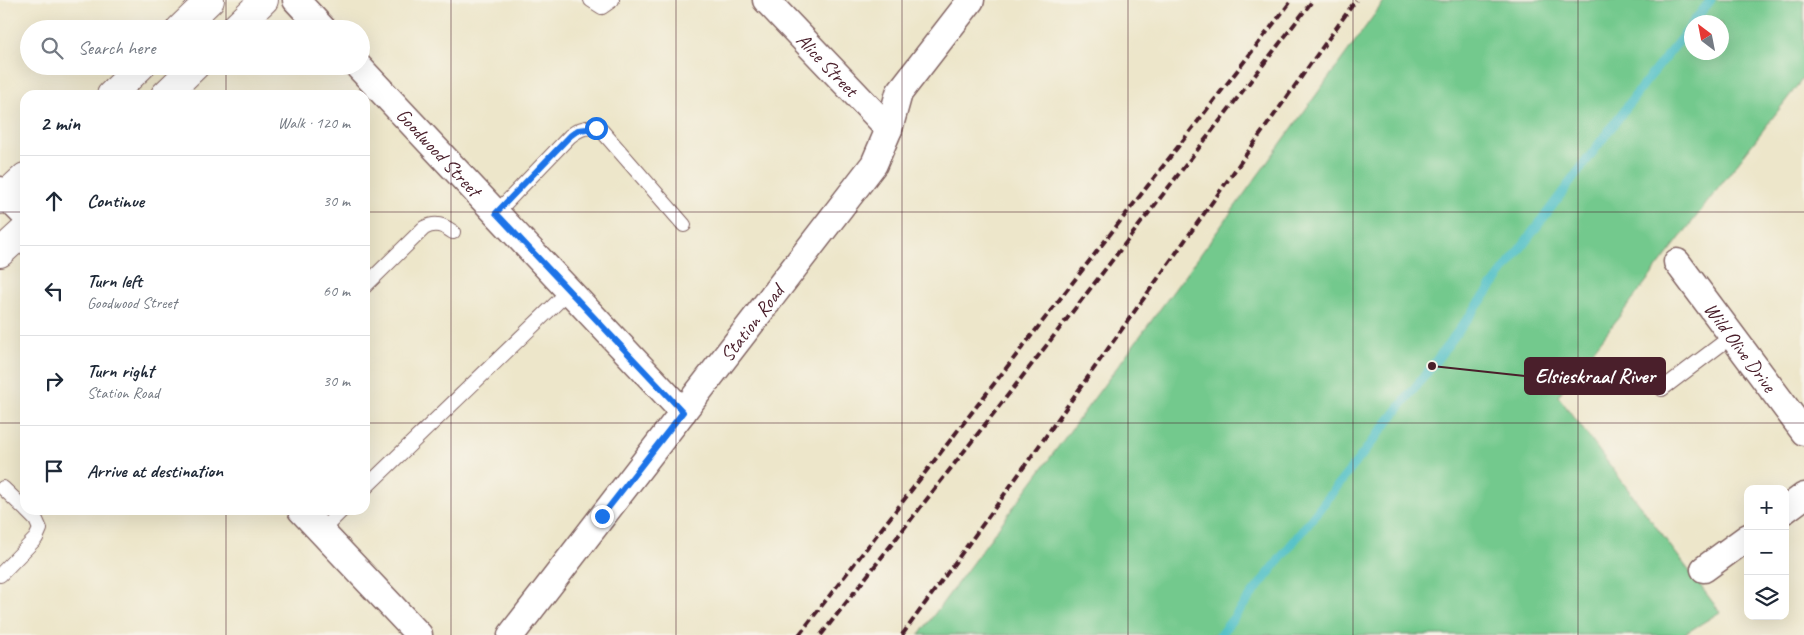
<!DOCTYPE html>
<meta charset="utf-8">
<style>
body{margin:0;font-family:Caveat,sans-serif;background:#f2f2f3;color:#1f2937}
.controls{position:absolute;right:15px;bottom:15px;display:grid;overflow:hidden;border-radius:10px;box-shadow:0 5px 20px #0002}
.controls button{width:45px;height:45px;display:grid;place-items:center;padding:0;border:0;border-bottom:1px solid #e0e1e3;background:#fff;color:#1f2937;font:25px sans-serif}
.compass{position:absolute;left:1684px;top:15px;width:45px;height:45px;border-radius:50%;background:#fff;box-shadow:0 5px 20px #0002;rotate:328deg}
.stop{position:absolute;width:15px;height:15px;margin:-11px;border:4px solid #1a73e8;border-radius:50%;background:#fff}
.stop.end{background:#1a73e8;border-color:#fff;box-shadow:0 1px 5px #0008}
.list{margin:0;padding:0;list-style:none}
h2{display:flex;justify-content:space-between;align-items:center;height:65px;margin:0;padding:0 20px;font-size:21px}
h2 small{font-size:16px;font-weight:400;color:#747a83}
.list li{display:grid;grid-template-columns:32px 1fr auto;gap:15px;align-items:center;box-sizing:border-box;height:90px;padding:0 20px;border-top:1px solid #e0e1e3}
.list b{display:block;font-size:19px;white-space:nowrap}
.list p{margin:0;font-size:16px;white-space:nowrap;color:#747a83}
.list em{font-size:16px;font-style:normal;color:#747a83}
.icon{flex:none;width:28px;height:28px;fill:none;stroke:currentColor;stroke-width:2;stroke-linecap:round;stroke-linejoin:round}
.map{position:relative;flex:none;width:1804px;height:635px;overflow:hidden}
.search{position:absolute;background:#fff;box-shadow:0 5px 20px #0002;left:20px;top:20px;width:350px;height:55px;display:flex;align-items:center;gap:12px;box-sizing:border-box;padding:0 18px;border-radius:28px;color:#747a83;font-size:19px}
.panel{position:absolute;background:#fff;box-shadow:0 5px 20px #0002;left:20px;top:90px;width:350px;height:425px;border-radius:15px}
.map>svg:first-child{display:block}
</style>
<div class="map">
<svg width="1804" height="635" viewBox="0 0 1804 635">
<rect width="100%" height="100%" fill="#f7f3e8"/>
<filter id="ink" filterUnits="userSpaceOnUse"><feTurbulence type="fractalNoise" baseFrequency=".02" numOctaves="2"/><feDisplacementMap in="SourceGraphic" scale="10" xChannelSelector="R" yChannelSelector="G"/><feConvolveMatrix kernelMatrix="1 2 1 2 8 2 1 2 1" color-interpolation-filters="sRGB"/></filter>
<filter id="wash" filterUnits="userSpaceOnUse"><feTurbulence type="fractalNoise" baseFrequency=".0096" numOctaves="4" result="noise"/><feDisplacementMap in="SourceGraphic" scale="20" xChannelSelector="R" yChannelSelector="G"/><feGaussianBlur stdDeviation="1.12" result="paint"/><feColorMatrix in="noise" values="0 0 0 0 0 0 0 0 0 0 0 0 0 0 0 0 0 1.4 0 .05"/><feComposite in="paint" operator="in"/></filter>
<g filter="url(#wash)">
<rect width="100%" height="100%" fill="#ede6ca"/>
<path fill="#73c98d" stroke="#5e745c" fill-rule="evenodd" d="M1385,0h419v77l-246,319 162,216 -37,23h-764l281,-380zM1692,22h30v30h-30z"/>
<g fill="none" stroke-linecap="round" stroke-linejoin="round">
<path stroke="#53c1c7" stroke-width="9" d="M1693,22l18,-22
M1220,635l212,-269 212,-282 48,-59"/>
</g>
</g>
<g filter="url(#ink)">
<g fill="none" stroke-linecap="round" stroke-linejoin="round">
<g stroke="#836563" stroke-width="16">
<path id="service" d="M591,0l11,7 10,-7
M496,213l74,-77c10,-8 20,-12 32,-5l82,94
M365,286l59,-58c12,-6 19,-3 29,4
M1662,389l70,-53
M3,488l22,21
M365,488l204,-197
M321,531l21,-21
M0,575l36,-37 4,-9 -4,-9 -10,-10"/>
</g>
<g stroke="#836563" stroke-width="29">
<g id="minor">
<path d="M296,0l27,29"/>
<path id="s1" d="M766,0l123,129"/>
<path id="s2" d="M358,66l325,346"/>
<path d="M0,190l25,25"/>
<path id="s3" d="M1677,262l127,170"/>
<path d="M301,510l118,125"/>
<path d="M1785,510l19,-14"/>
<path d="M1704,569l44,-32"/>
<path id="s4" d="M511,635l363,-471 15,-35 10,-36 72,-93"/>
</g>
</g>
<g stroke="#836563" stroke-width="30">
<path id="primary" d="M180,29l30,-29
M234,29l30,-29
M111,95l30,-29
M165,95l30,-29
M0,200l25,-23
M0,253l25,-23"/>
</g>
<use href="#service" stroke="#fff" stroke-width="14"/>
<use href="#minor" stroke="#fff" stroke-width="26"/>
<use href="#primary" stroke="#fff" stroke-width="28"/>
<path stroke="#4a1f2b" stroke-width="4" stroke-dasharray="8 4" stroke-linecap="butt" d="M799,635l493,-635
M821,635l215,-276 277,-359
M902,635l92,-126 362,-509"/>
</g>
</g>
<g fill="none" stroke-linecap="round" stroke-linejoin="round" filter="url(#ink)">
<path stroke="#1a73e8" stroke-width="6" d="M596,128l-18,2 -8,6 -74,77 187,199 -81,104"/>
</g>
<path fill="none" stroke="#4a1f2b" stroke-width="1" stroke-opacity="0.55" d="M226,0v29M451,0v635M676,0v635M902,0v635M1128,0v635M1353,0v635M1578,0v635M226,66v29M0,212h25M365,212h1439M0,423h25M365,423h1439M226,510v125"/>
<g text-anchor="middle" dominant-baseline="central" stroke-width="4.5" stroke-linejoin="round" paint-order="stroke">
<g font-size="20" fill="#4a1f2b" stroke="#f7f3e8">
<text stroke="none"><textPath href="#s1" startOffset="89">Alice Street</textPath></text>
<text stroke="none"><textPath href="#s2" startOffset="118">Goodwood Street</textPath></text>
<text stroke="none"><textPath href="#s4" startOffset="394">Station Road</textPath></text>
<text stroke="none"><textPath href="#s3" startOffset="106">Wild Olive Drive</textPath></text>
</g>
</g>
<path fill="none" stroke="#4a1f2b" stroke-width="2" d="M1432 366L1525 376"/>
<circle fill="#4a1f2b" stroke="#f7f3e8" stroke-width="2" cx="1432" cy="366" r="5"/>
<rect fill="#4a1f2b" stroke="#4a1f2b" stroke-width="2" x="1525" y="358" width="140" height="36" rx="5"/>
<g font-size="21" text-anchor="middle" font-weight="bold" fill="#fff">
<text x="1595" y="383">Elsieskraal River</text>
</g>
</svg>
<div class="controls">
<button>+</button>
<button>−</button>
<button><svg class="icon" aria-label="layers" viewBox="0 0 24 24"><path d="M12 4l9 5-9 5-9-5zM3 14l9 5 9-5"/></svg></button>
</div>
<svg class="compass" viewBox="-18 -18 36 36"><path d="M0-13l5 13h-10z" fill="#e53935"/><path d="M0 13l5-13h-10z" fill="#747a83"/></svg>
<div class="stop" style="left:596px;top:128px"></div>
<div class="stop end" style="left:602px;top:516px"></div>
<div class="search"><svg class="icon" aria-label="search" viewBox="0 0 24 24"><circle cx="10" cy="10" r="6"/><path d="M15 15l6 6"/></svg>Search here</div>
<section class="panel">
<h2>2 min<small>Walk · 120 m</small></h2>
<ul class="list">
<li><svg class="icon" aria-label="ahead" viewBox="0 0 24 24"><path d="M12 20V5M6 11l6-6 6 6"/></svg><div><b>Continue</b></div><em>30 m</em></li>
<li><svg class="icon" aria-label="left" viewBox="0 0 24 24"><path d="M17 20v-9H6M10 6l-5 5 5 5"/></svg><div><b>Turn left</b><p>Goodwood Street</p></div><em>60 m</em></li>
<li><svg class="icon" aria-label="right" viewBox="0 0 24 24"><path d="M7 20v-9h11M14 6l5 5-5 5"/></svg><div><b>Turn right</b><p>Station Road</p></div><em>30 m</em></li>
<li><svg class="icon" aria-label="arrive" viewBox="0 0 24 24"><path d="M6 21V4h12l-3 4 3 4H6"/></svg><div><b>Arrive at destination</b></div></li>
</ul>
</section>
</div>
